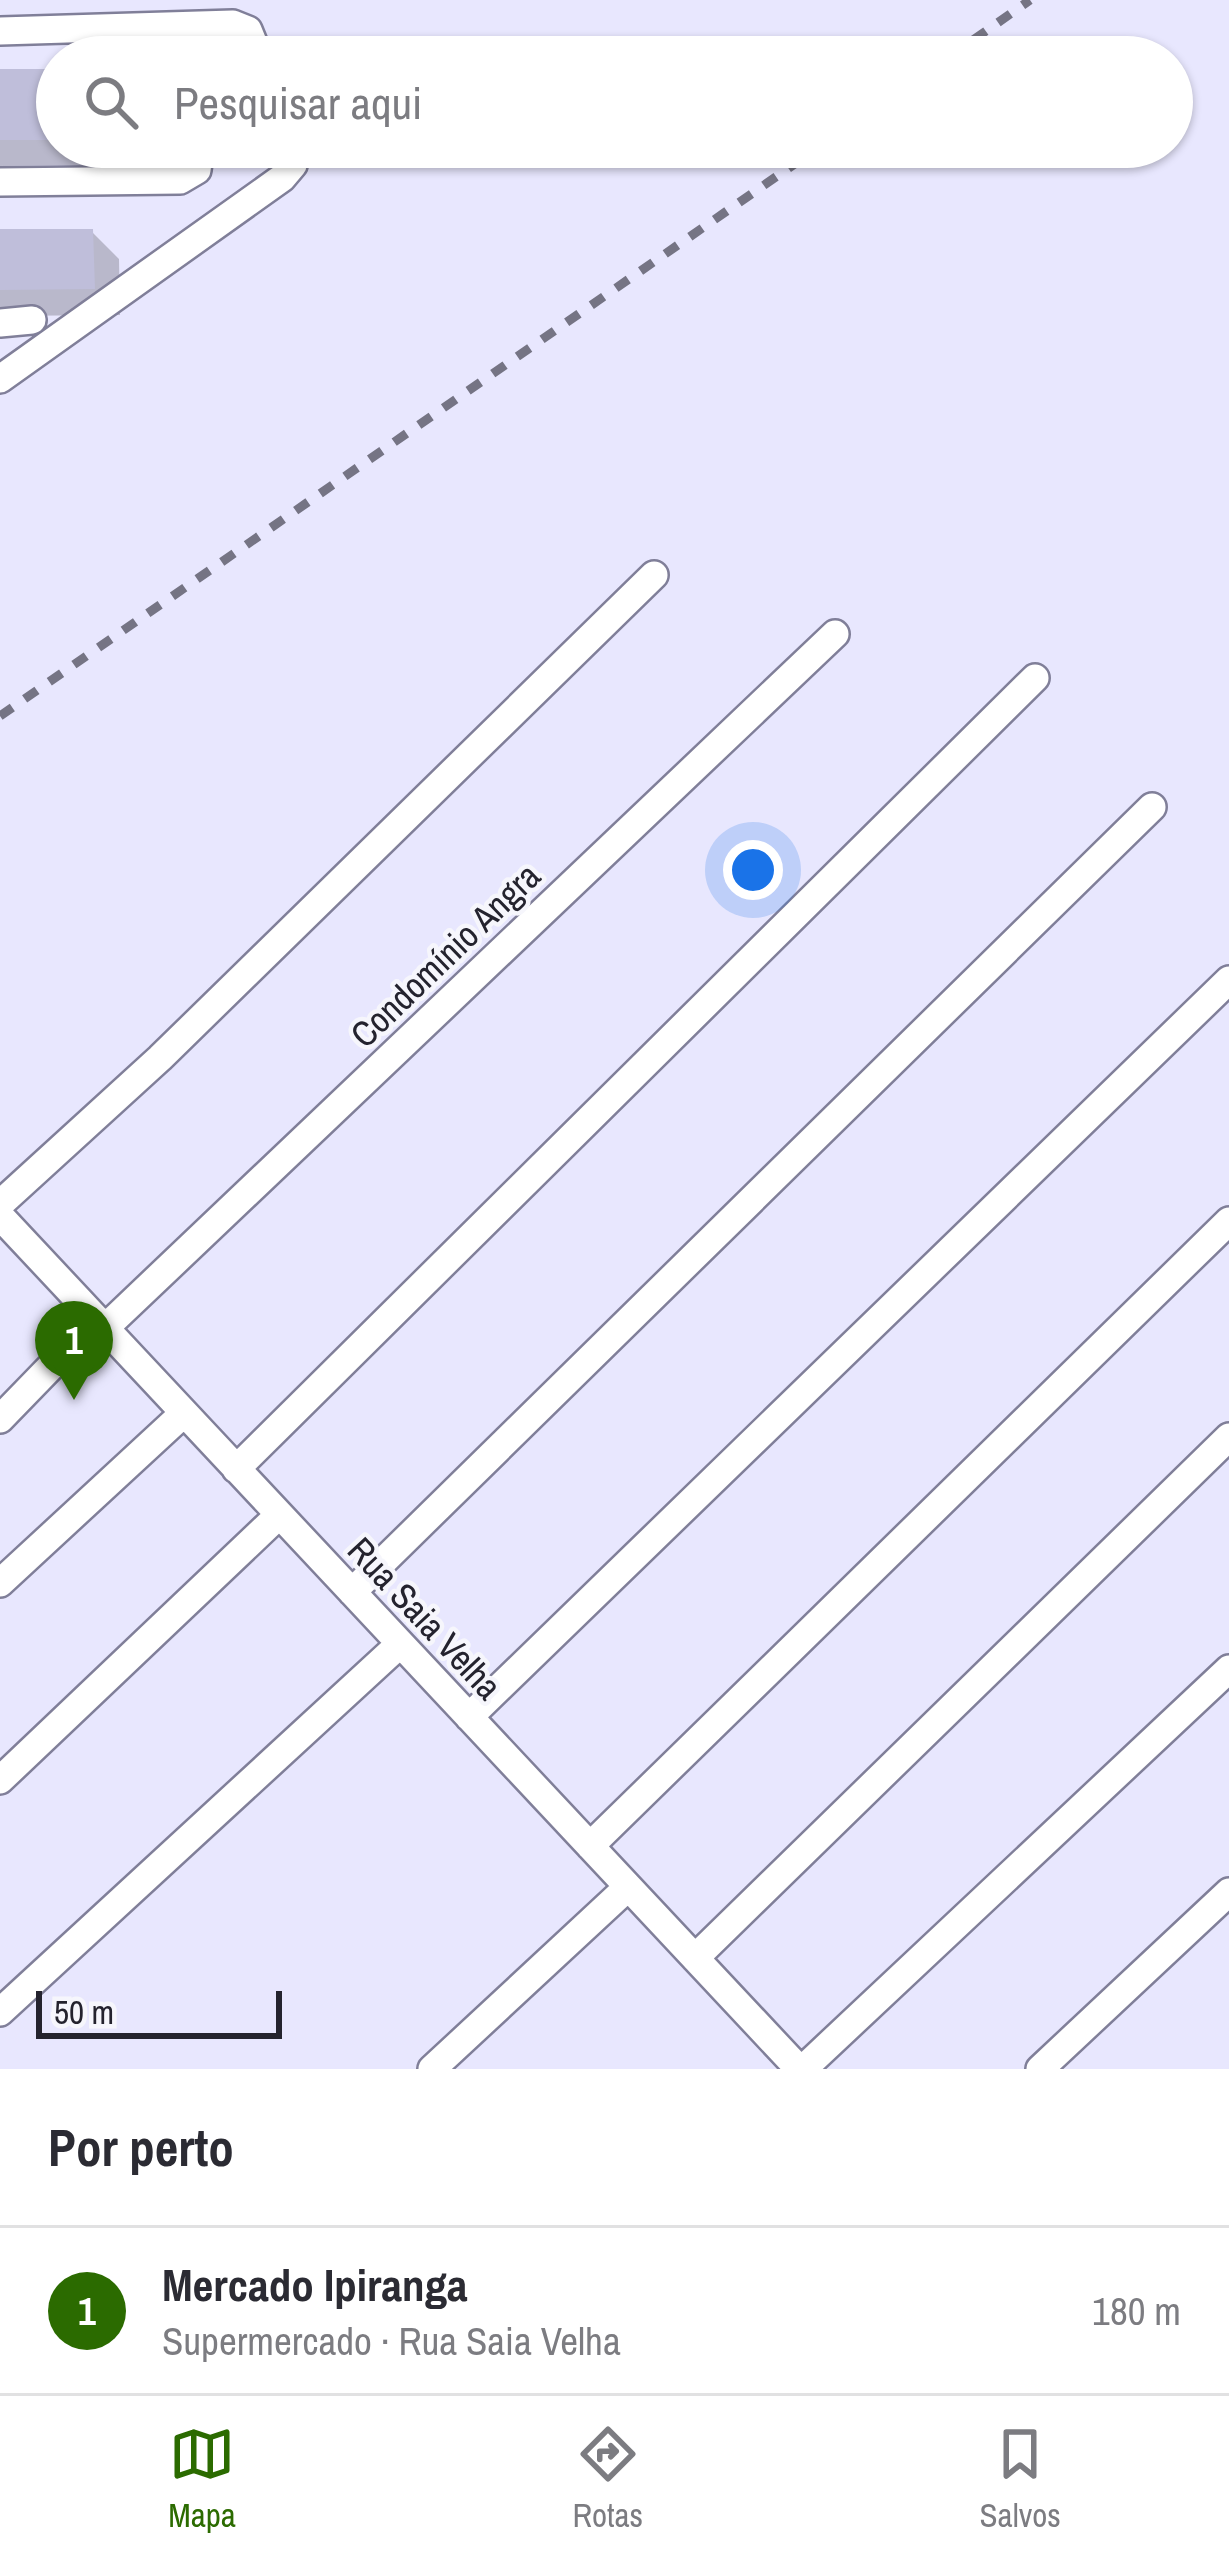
<!DOCTYPE html>
<html lang="pt">
<meta charset="utf-8">
<style>
body{margin:0;font-family:"Archivo Narrow",sans-serif;background:#f7f7f7;color:#2b2b33}
.scale{position:absolute;left:36px;bottom:30px;width:246px;box-sizing:border-box;padding-left:12px;border:6px solid #24232e;border-top:0;font-size:33px;line-height:42px;white-space:nowrap;color:#24232e;-webkit-text-stroke:9px #f6f6fc;paint-order:stroke}
.you{position:absolute;left:753px;top:870px;width:42px;height:42px;margin:-30px;border:9px solid #fff;border-radius:50%;background:#1a73e8;box-shadow:0 0 0 18px #1a73e833}
.badge{display:grid;place-items:center;width:78px;height:78px;border-radius:50%;background:#2b6b00;color:#fff;font-size:39px;font-weight:700}
.pin{position:absolute;translate:-50% -99px;filter:drop-shadow(0 3px 6px #0008)}
.pin::after{content:'';position:absolute;top:63px;width:42px;height:36px;background:inherit;clip-path:polygon(0 0,100% 0,50% 100%)}
.list{margin:0;padding:0;list-style:none}
h2{display:flex;justify-content:space-between;align-items:center;height:156px;margin:0;padding:0 48px;font-size:51px}
h2 small{font-size:39px;font-weight:400;color:#7c7c81}
.list li{display:grid;grid-template-columns:78px 1fr auto;gap:36px;align-items:center;box-sizing:border-box;height:168px;padding:0 48px;border-top:3px solid #e1e1e2}
.list b{display:block;font-size:45px;white-space:nowrap}
.list p{margin:0;font-size:39px;white-space:nowrap;color:#7c7c81}
.list em{font-size:39px;font-style:normal;color:#7c7c81}
.icon{flex:none;width:66px;height:66px;fill:none;stroke:currentColor;stroke-width:2;stroke-linecap:round;stroke-linejoin:round}
.map{position:relative;flex:none;width:1229px;height:2069px;overflow:hidden}
.search{position:absolute;background:#fff;box-shadow:0 3px 9px #0004;left:36px;right:36px;top:36px;height:132px;display:flex;align-items:center;gap:30px;box-sizing:border-box;padding:0 42px;border-radius:66px;color:#7c7c81;font-size:45px}
.sheet{height:324px;background:#fff}
nav{display:flex;justify-content:space-around;align-items:center;box-sizing:border-box;height:168px;border-top:3px solid #e1e1e2;background:#fff;font-size:33px;color:#7c7c81}
nav a{display:grid;justify-items:center;gap:6px}
nav .on{color:#2b6b00}
.map>svg:first-child{display:block}
</style>
<div class="map">
<svg width="1229" height="2069" viewBox="0 0 1229 2069">
<rect width="100%" height="100%" fill="#e8e7fe"/>
<path fill="#0003" d="M0,72h57v75h128l1,17 -186,2z
M0,232h92l27,27 1,56 -120,1z"/>
<path fill="#bfbeda" d="M0,69h57v71h-57z
M0,229h93l2,60 -95,1z"/>
<g fill="none" stroke-linecap="round" stroke-linejoin="round">
<g stroke="#807f99" stroke-width="32">
<path id="street" d="M0,31l233,-7 15,6 11,27
M0,182l180,-2 17,-10 3,-23
M0,323l32,-3
M0,379l282,-201 11,-13 -3,-18
M0,1204l160,-146 494,-483
M0,1216l799,853
M105,1328l730,-694
M0,1419l97,-100
M236,1469l799,-791
M0,1583l184,-170
M352,1592l800,-785
M469,1717l760,-737
M0,1780l278,-264
M590,1846l639,-625
M695,1958l534,-521
M0,2012l400,-368
M432,2069l196,-182
M803,2069l426,-400
M1040,2069l189,-177"/>
</g>
<use href="#street" stroke="#fff" stroke-width="27"/>
<path stroke="#757484" stroke-width="9" stroke-dasharray="15 15" stroke-linecap="butt" d="M949,57l81,-57
M0,716l819,-569"/>
</g>
<g text-anchor="middle" dominant-baseline="central" stroke-width="9" stroke-linejoin="round" paint-order="stroke">
<g font-size="36" fill="#24232e" stroke="#f6f6fc">
<text transform="translate(445 955) rotate(-44)">Condomínio Angra</text>
<text transform="translate(425 1618) rotate(47)">Rua Saia Velha</text>
</g>
</g>
</svg>
<div class="scale">50 m</div>
<div class="you"></div>
<div class="pin badge" style="left:74px;top:1400px">1</div>
<div class="search"><svg class="icon" aria-label="search" viewBox="0 0 24 24"><circle cx="10" cy="10" r="6"/><path d="M15 15l6 6"/></svg>Pesquisar aqui</div>
</div>
<section class="sheet">
<h2>Por perto<small></small></h2>
<ul class="list">
<li><span class="badge">1</span><div><b>Mercado Ipiranga</b><p>Supermercado · Rua Saia Velha</p></div><em>180 m</em></li>
</ul>
</section>
<nav>
<a class="on"><svg class="icon" aria-label="map" viewBox="0 0 24 24"><path d="M3 6l6-2 6 2 6-2v14l-6 2-6-2-6 2zM9 4v14M15 6v14"/></svg>Mapa</a>
<a><svg class="icon" aria-label="directions" viewBox="0 0 24 24"><path d="M12 3l9 9-9 9-9-9zM9 14v-3h6M13 9l2 2-2 2"/></svg>Rotas</a>
<a><svg class="icon" aria-label="saved" viewBox="0 0 24 24"><path d="M7 4h10v16l-5-4-5 4z"/></svg>Salvos</a>
</nav>
